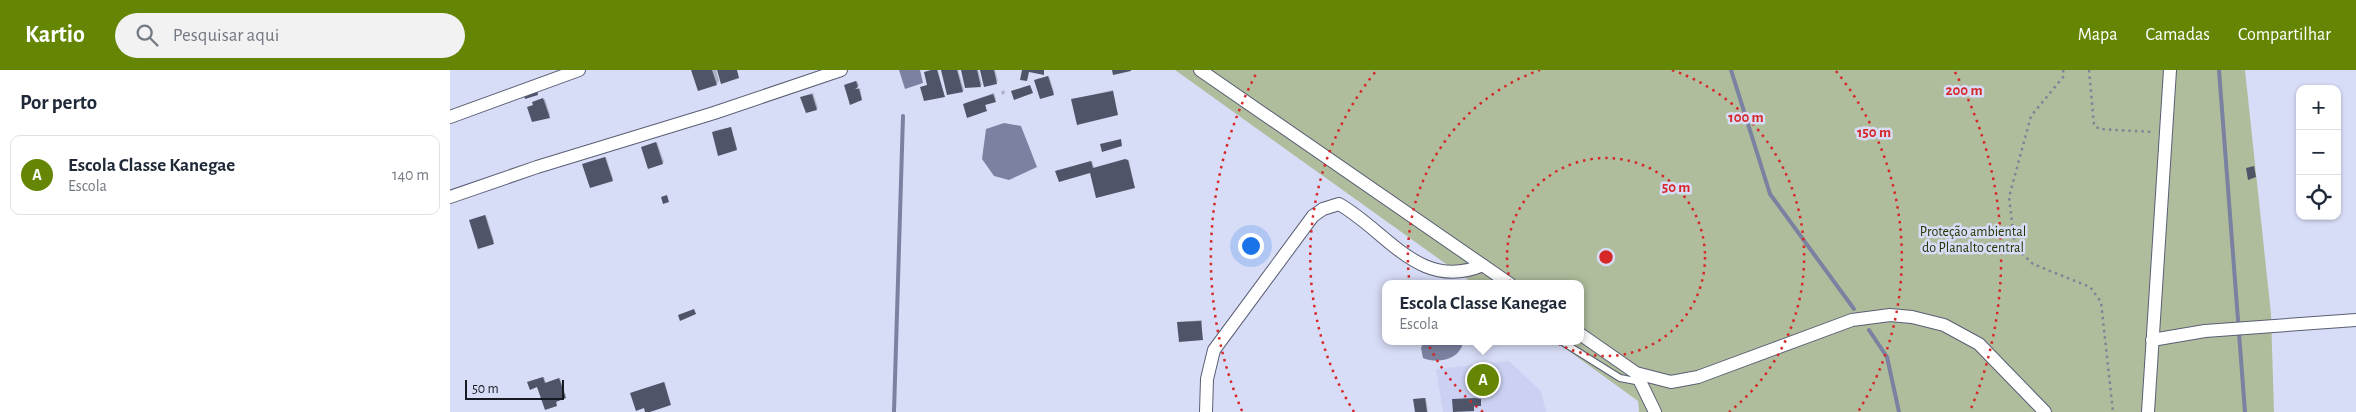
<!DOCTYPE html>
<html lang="pt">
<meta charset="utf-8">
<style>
body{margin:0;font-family:"Alegreya Sans",sans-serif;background:#f2f2f3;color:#1f2937}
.controls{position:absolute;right:15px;top:15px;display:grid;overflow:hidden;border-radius:10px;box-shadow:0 1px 4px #0004}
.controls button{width:45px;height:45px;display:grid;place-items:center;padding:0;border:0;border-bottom:1px solid #e0e1e3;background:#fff;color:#1f2937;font:25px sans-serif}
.scale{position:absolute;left:15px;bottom:12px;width:99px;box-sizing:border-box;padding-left:5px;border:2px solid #181a23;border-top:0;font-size:14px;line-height:18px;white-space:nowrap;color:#181a23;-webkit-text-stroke:4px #d8ddf7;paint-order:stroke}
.you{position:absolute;left:800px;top:175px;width:18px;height:18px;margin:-12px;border:4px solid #fff;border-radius:50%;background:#1a73e8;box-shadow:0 0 0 8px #1a73e833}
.badge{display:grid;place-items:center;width:32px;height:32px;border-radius:50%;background:#648604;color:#fff;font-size:16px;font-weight:700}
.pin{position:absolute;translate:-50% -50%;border:2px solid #fff;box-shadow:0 1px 5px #0006}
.popup{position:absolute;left:932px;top:210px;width:202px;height:65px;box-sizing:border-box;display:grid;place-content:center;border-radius:10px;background:#fff;filter:drop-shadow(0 1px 4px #0005);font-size:16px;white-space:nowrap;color:#747a83}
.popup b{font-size:19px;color:#1f2937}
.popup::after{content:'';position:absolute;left:50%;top:100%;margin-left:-10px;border:10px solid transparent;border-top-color:#fff}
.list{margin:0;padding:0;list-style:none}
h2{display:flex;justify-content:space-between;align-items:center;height:65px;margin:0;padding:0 20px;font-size:21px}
h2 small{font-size:16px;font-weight:400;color:#747a83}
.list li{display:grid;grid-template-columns:32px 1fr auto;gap:15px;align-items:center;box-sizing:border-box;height:80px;margin:0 10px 10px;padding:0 10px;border:1px solid #e0e1e3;border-radius:10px}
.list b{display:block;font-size:19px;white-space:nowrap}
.list p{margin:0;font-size:16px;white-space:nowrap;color:#747a83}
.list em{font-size:16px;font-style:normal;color:#747a83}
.icon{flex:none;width:28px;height:28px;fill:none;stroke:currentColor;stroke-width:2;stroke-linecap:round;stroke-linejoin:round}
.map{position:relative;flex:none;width:1906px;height:342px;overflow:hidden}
header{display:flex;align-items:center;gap:30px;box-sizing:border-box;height:70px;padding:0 25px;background:#648604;color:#fff}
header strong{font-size:24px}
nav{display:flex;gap:28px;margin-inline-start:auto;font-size:18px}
.search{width:350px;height:45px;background:#f2f2f3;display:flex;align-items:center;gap:12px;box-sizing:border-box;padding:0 18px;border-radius:28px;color:#747a83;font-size:19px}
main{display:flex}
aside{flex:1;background:#fff}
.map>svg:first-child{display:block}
</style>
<header>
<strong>Kartio</strong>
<div class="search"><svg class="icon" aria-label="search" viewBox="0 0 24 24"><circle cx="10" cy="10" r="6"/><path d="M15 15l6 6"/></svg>Pesquisar aqui</div>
<nav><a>Mapa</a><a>Camadas</a><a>Compartilhar</a></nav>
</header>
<main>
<aside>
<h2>Por perto<small></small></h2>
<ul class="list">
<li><span class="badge">A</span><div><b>Escola Classe Kanegae</b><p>Escola</p></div><em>140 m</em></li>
</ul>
</aside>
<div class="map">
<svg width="1906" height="342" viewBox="0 0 1906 342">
<rect width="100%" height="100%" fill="#d8ddf7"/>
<path fill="#cad1f2" d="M1059,291l32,30 5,21h-103l-7,-43z"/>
<path fill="#b0bd9d" d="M725,0h1070l26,244 3,98h-635l-1,-11 -83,-60h25v-57h-106z"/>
<path fill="#7b81a0" d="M449,0h21l3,13 -18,6z
M554,53l17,3 16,41 -28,13 -15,-4 -12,-17 4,-30z
M974,271h38l1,2c-4,17 -25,21 -40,15l-2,-10z"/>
<path fill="#0003" d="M243,0h23l3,11 -3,3z
M483,0h5l6,26 -22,-9 6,-2z
M492,0h16l6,20 -16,4z
M512,0h16l4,15 -16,2z
M532,0h13l3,11 -13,5z
M599,6l5,16 -1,2 -16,-15z
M407,11l2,4 -3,3h4l2,11 -16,-15z
M554,20l1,3 -3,2 -1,-3z
M663,20l4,24 -43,-15z
M363,23l5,15 -11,4 -4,-16z
M544,23l2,6 -10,5v6l-21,-7z
M95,29l5,16 -1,1 -16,-13z
M281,57l6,21 -1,1 -22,-18z
M207,72l7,20 -1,1 -20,-16z
M156,87l7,22 -1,1 -28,-16z
M679,90l5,26 -44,-14 -33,-1 35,-10 2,7z
M36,145l8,26 -1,1 -22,-22z
M752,250v19l-24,-16 1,-1z
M94,307l2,6 14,-5 6,18 -10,4 1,5 -20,-19 -7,-5z
M215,312l5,22 -25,3 -12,-15z
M976,328l2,14h-12v-13z"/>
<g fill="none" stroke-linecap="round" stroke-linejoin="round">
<path stroke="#7b81a0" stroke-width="4" d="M1281,0l39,124 84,115
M1769,0l26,342
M1419,260l18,27 12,55
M444,342l9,-296"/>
</g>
<path fill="#4f5469" d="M241,0h21l5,15 -19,6z
M267,0h20l2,8 -18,6z
M481,0h6l8,27 -21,4 -4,-14 7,-2 -3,-13z
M491,0h16l6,22 -16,3z
M511,0h16l4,17 -16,1z
M530,0h14l3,14 -13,3z
M572,0h22v5l-15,-3 -2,9 -7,-1z
M662,0h19v1l-18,4z
M598,6l6,19 -14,4 -6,-19z
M406,11l2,6 -3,2h4l3,11 -12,5 -6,-20z
M580,15l3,8 -19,7 -3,-9z
M87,18l1,7 -13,4 -2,-6z
M663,21l5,24 -41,10 -6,-26z
M362,24l5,16 -11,3 -6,-16z
M543,24l3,8 -11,3 2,6 -20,7 -4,-14z
M93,28l7,20 -18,4 -5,-15 6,-2 -1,-3z
M281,57l6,23 -19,6 -6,-24z
M671,69l1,7 -20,6 -2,-8z
M206,72l7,22 -15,5 -7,-22z
M155,87l8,24 -23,7 -8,-24z
M675,89l3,1 7,28 -39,10 -6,-25 -31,9 -4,-11 36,-10 2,7z
M1804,96l2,11 -8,3 -2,-12z
M217,125l2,7 -6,2 -2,-7z
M35,145l9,29 -16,5 -9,-29z
M244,239l2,5 -16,7 -2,-6z
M751,251l2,19 -24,2 -2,-20z
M93,307l2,6 14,-5 7,20 -10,4 1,4 -12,4 -8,-23 -7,3 -3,-8z
M214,312l7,23 -21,7h-5l-1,-4 -8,3 -6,-18z
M975,328l2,14h-12l-2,-13z
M1025,328l6,1v7h-7v5l-21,1 -1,-13z"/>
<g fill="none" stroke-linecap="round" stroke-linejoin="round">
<g stroke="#595e74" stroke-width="8">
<path id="lane" d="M1111,271l59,37 21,4"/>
</g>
<g stroke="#595e74" stroke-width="14">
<path id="street" d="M750,0l310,214
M0,47l129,-47
M0,127l87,-30 177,-54 127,-43
M1130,264l56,39 35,9 27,-5 154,-57 38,-5 22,2 32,8 35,19 66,68
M1702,270l53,-9 151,-11
M1186,303l19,39
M756,342l1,-33 7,-29 99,-134 10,-7 16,-5c49,28 81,88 144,61
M1698,342l22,-342"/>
</g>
<path stroke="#818496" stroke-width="2.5" stroke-dasharray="2.5 4" stroke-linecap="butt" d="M1613,0l1,6 -33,40 -22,81 6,50 18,17 57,23 11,15 12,110
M1639,0l5,55 5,4 54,3"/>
<use href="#lane" stroke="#fff" stroke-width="6"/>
<use href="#street" stroke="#fff" stroke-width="12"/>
</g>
<g fill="none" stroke="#d62828" stroke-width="2.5" stroke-dasharray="2.5 5">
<circle cx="1156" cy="187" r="99"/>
<path d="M1033 342A198 198 0 0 1 1090 0M1222 0A198 198 0 0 1 1279 342"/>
<path d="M904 342A296 296 0 0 1 926 1M1386 1A296 296 0 0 1 1408 342"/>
<path d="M792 341A395 395 0 0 1 807 2M1505 2A395 395 0 0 1 1520 341"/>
</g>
<g text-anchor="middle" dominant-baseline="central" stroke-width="5" stroke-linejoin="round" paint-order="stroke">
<g font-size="14" fill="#253500" stroke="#d8ddf7">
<text x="1523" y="162">Proteção ambiental<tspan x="1523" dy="16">do Planalto central</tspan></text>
</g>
</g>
<circle cx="1156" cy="187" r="8" fill="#d62828" stroke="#d8ddf7" stroke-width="2.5"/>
<g font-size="15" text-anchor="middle" font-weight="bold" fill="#d62828" stroke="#d8ddf7" stroke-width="5" stroke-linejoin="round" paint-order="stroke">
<text x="1514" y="25">200 m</text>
<text x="1296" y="52">100 m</text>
<text x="1424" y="67">150 m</text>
<text x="1226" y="122">50 m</text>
</g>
</svg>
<div class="controls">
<button>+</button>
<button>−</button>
<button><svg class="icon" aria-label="locate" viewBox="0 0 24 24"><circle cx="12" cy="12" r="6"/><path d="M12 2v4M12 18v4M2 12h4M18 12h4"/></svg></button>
</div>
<div class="scale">50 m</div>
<div class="you"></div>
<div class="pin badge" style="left:1033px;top:310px">A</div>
<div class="popup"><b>Escola Classe Kanegae</b>Escola</div>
</div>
</main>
